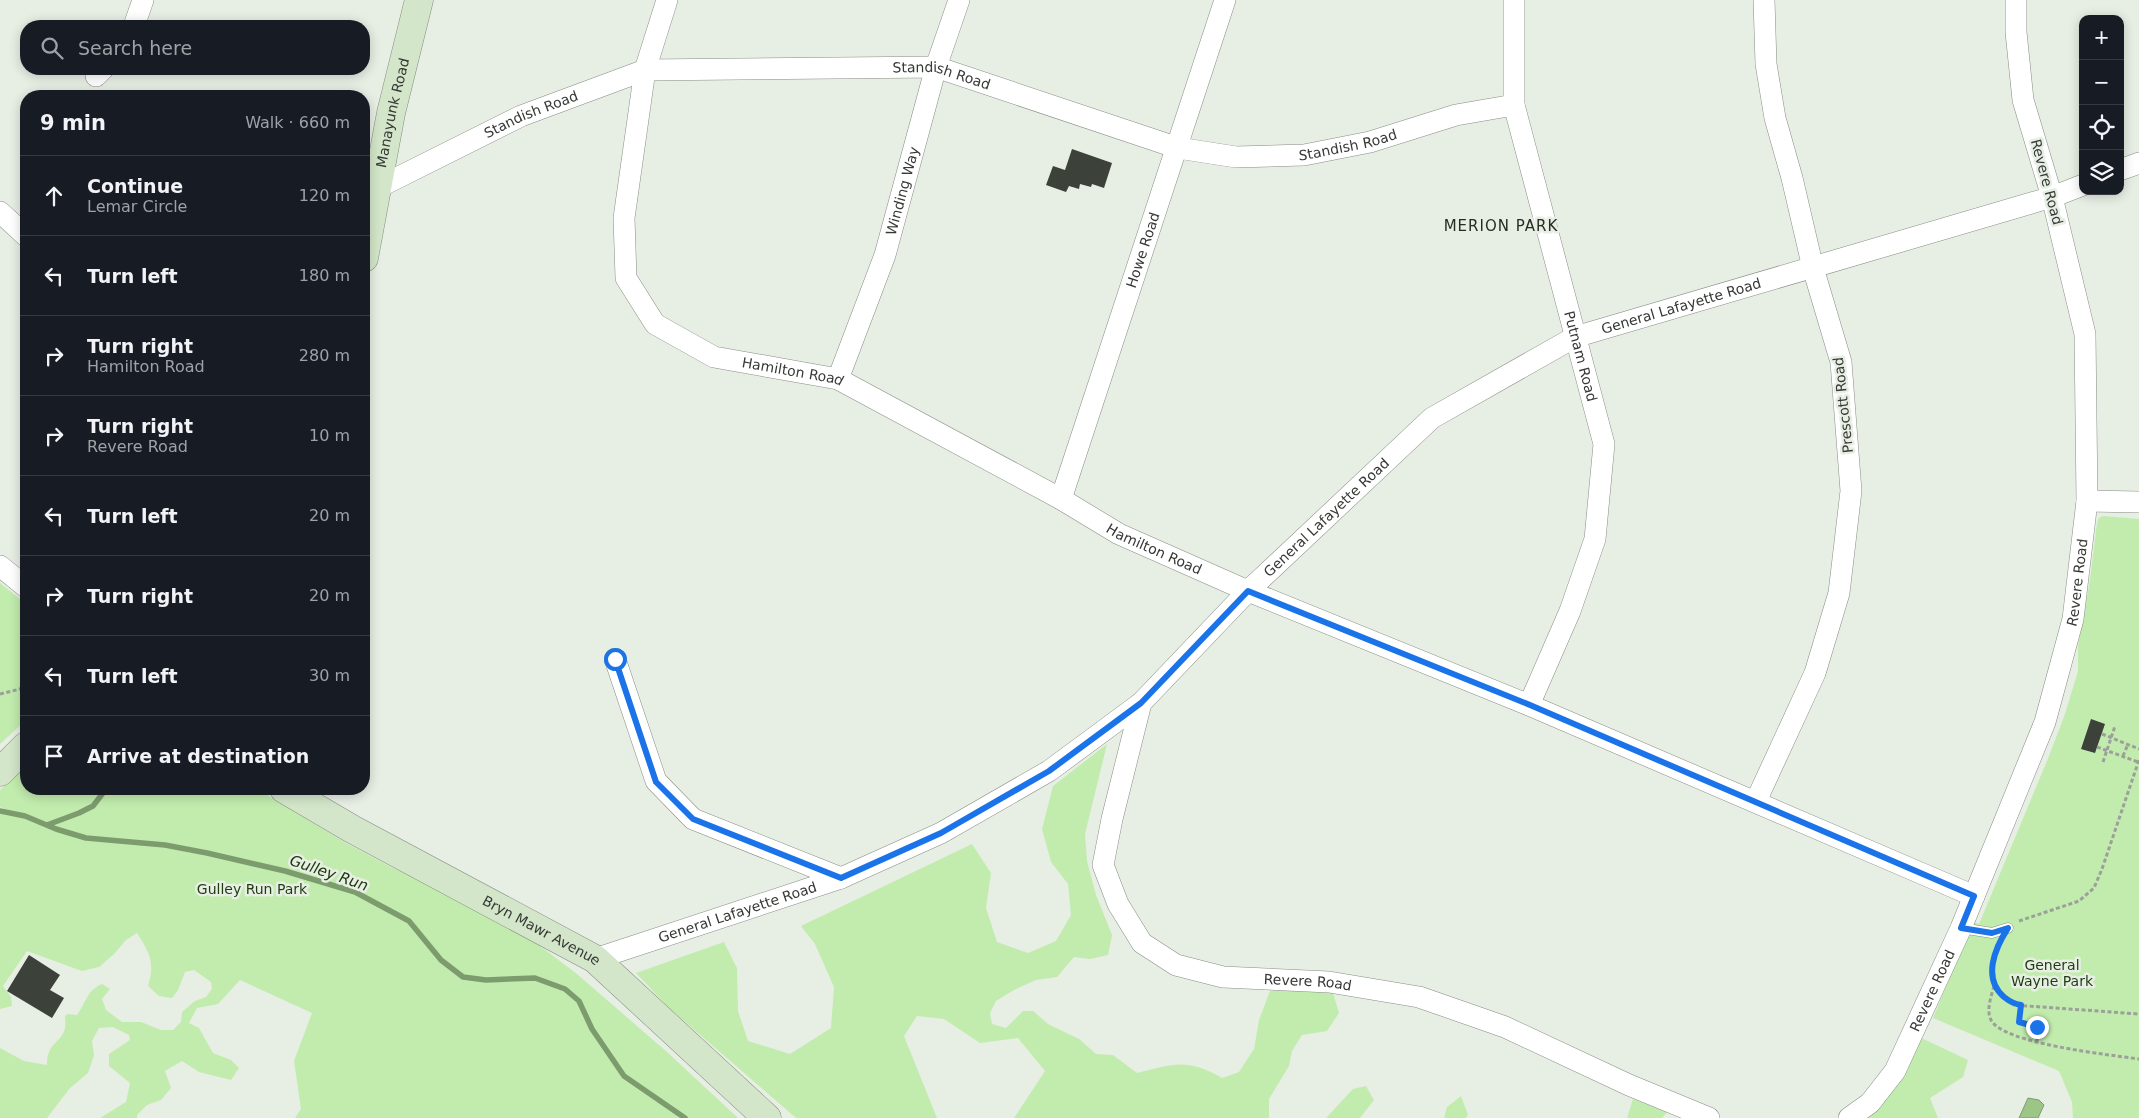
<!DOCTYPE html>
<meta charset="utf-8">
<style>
body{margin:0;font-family:"DejaVu Sans",sans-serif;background:#20242c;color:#f1f3f6}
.controls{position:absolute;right:15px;top:15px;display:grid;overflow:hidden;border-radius:10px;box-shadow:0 2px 12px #0003}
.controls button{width:45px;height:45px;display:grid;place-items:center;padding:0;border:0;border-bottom:1px solid #363941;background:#171b24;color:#f1f3f6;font:25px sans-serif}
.stop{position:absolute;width:15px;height:15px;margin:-11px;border:4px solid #1a73e8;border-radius:50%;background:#fff}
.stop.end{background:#1a73e8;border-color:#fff;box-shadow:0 1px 5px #0008}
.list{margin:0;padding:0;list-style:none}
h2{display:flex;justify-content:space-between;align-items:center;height:65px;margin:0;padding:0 20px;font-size:21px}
h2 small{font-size:16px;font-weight:400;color:#9ea1a6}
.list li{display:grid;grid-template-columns:32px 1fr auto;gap:15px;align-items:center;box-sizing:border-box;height:80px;padding:0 20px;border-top:1px solid #363941}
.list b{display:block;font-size:19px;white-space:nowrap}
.list p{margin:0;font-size:16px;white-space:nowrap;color:#9ea1a6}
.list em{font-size:16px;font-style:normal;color:#9ea1a6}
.icon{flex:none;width:28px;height:28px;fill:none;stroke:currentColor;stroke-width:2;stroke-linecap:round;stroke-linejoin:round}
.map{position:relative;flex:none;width:2139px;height:1118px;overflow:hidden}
.search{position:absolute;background:#171b24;box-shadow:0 2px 12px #0003;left:20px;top:20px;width:350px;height:55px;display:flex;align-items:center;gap:12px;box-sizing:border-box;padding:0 18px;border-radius:20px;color:#9ea1a6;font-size:19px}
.panel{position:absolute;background:#171b24;box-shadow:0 2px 12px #0003;left:20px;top:90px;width:350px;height:705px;border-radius:20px}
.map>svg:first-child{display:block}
</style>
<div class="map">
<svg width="2139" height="1118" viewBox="0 0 2139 1118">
<rect width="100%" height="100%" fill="#e7eee4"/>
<path fill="#c2ecae" d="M2103,516l36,3v599h-66l-1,-16 -13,-31 -126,-53 40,-96 6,2 70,-168 16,-42 13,-43v-25l12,-66 7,-57 2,-5z
M0,583l26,21v116l-26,24z
M1107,744l-22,90 2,27 9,34 16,40 -4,20 -18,4 -16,-2 -17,20 -21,3 -22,10 -18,11 -6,12 2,11 14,4 17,-17h10l15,13 31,15 17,15 17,1 24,18c37,-9 50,-15 85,5l17,-6 15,-23 5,-29 11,-29 21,-1 42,3 6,20 -12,18 -25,4 -10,16 -3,15 -20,33v19h-255l31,-47 -27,-33 -38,5 -36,-24 -27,-3 -13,20 33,82h-141l-128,-111 -32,-34 88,-31 13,26 1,43 10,30 42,13 41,-26 3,-41 -19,-43 -14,-18 171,-82 19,29 -5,35 11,34 31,11 28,-12 15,-26 -3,-31 -17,-22 -9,-33 11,-43z
M26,766v23h231l89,54 47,25 64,28 59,34 28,19 33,25 90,78 71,66h-443l6,-9 -7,-48 18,-48 -72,-33 -22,24 -21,4 -8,15 10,5 14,25 18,7 8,8 -8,12 -32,-8 -17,-11 -17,10 6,17 -10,12 -14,5 -10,10v3h-37l26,-16 4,-19 -21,-17v-12l21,-14 -1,-5 -16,-8 -14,1 -7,13 2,14 -6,18 -18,15 -23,30h-47v-70l24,13 23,4c0,-4 0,-9 2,-13 6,-14 19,-13 16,-35l2,-3 10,1c9,-12 9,-24 25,-31l8,5 -8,10 4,11 16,12h19l20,8h12l8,-8 1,-10 13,-11 11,-4 6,-8 -1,-7 -17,-12 -9,2 -7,18 -6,8 -13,-2 -11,-10c7,-23 2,-33 -11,-53l-11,7 -12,14 -15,13 -17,4 -55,-20 -24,35 8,11 1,9 -12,3v-196l7,-3 -7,-3v-17z
M1917,1036l51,24 -5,17 -33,21 8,20h-77z
M1366,1086l8,14 -14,18h-34l27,-29z
M1461,1096l7,19 -2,3h-22l3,-11z
M1633,1099l34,13 -5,6h-35z"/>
<path fill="#9bc686" stroke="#7d9c6e" d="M2028,1098l11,2 5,5 -6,13h-19z"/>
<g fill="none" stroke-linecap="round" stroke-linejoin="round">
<path stroke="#7d9c6e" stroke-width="5.5" d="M0,811l25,5 31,13 30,9 79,7 42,8 78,18 70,21 54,29 32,39 22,17 23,3 49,-2 30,11 14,12 13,28 32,47 61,42
M47,825l32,-12 14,-7 13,-17"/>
</g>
<path fill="#3c413a" d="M1072,149l40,14 -8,25 -12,-4 -1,3 -11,-3 -1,5 -10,-3 -3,6 -20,-7 7,-19 12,4z
M2091,719l14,5 -10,29 -14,-4z
M29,955l31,20 -10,15 14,8 -12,20 -45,-27z"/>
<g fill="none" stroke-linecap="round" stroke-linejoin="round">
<g stroke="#888e86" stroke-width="11">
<path id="lane" d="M1961,928l31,5 16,-5"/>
</g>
<g stroke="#888e86" stroke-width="22">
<g id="street">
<path id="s1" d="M667,0l-22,70 -21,148 2,60 29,46 59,33 124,22 223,120 58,35 129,57 281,114 445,191"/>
<path id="s2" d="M1514,0v105l90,339 -9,95 -25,72 -41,94"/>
<path d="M134,26l9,-26"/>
<path d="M96,76l7,-7"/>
<path d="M2120,170l19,-7"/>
<path id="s3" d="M377,188l144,-72 124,-46 291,-3 242,81 58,9 68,-2 66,-13 86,-27 58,-10"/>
<path d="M0,212l26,24"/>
<path id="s4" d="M838,379l47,-124 51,-188 23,-67"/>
<path id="s5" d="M1061,499l164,-499"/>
<path d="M2087,501l52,1"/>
<path d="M0,566l26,21"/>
<path d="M615,659l41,122 37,38 148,59"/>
<path id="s6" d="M1141,703l-29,116 -9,46 15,39 24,39 34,22 47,12 106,5 90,15 86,30 124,58 80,33"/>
<path d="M1756,801l59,-128 24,-80 12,-102 -10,-129 -28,-94 -21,-90 -17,-60 -9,-54 -2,-64"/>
<path id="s7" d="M595,959l246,-81 100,-45 108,-62 92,-68 107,-112 184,-173 143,-81 477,-140 31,-12"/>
<path id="s8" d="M1849,1118l21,-15 25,-32 66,-143 84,-206 28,-103 14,-118 -2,-167 -33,-137 -29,-97 -7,-68v-32"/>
</g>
</g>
<g stroke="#888e86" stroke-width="29">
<g id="secondary">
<path id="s9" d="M364,258l27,-145 28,-113"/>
<path d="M0,772l26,-26"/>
<path id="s10" d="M284,789l68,40 243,130 172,159"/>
</g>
</g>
<path stroke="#9ba099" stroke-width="3" stroke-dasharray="4 2.5" stroke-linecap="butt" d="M0,694l20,-5 6,-7
M2102,734l37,15
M2097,747l41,15
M2123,756l5,-12
M2103,762l12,-36
M2019,921l60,-20 15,-13 8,-19 37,-109
M1997,945c-9,29 -8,41 17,60l125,9
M1994,986c-3,11 -8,24 -3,34 12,24 121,35 148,39
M2021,1005l-2,16 18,6v14"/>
<use href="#lane" stroke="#fff" stroke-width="10"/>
<use href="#street" stroke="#fff" stroke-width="21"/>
<use href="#secondary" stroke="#d3e6c9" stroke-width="28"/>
</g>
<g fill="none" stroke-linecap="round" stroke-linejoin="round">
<path stroke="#1a73e8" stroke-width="6" d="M615,659l41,123 37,37 148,59 100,-45 108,-62 92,-68 107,-112 282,114 444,191 -13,32 31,5 16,-5c-13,20 -26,50 -4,69 5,4 10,7 17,8l-2,17 18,5"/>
</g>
<g text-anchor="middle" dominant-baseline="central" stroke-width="5" stroke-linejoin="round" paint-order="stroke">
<g font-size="14" fill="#363935" stroke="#e7eee4">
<text stroke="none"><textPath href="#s3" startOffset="591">Standish Road</textPath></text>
<text stroke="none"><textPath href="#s9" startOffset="148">Manayunk Road</textPath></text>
<text stroke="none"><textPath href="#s3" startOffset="171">Standish Road</textPath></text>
<text stroke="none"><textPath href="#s3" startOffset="1011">Standish Road</textPath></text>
<text transform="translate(2047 182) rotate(75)">Revere Road</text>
<text stroke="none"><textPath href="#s4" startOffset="199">Winding Way</textPath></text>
<text stroke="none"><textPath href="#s5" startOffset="262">Howe Road</textPath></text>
<text stroke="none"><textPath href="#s7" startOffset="1290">General Lafayette Road</textPath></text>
<text stroke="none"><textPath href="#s2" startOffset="365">Putnam Road</textPath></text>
<text stroke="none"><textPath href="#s1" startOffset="485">Hamilton Road</textPath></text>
<text transform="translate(1843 405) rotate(-96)">Prescott Road</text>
<text stroke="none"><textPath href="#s7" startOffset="870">General Lafayette Road</textPath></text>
<text stroke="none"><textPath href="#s1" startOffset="890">Hamilton Road</textPath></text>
<text stroke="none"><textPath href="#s8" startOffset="590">Revere Road</textPath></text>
<text stroke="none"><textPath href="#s7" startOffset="150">General Lafayette Road</textPath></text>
<text stroke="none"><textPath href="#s10" startOffset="294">Bryn Mawr Avenue</textPath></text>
<text stroke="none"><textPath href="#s6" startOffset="428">Revere Road</textPath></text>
<text stroke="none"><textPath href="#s8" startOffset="155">Revere Road</textPath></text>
</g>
<g font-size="14" fill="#1f3b0f" stroke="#e7eee4">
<text x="252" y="889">Gulley Run Park</text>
<text x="2052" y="965">General<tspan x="2052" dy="16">Wayne Park</tspan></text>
</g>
<g font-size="15" letter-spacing="1" fill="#272b24" stroke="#e7eee4">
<text x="1501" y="226">MERION PARK</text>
</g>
<g font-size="15" font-style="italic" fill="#193407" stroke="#e7eee4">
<text transform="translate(329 873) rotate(19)">Gulley Run</text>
</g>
</g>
</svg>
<div class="controls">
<button>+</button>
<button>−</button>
<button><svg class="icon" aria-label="locate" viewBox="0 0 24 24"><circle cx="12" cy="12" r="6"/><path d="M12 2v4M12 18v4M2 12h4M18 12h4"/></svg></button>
<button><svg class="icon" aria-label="layers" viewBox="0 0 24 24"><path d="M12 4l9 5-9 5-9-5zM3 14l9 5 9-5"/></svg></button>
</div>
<div class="stop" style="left:615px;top:659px"></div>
<div class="stop end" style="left:2037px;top:1027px"></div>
<div class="search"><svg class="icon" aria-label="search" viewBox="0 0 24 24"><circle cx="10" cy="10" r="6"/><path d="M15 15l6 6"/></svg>Search here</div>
<section class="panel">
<h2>9 min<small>Walk · 660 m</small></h2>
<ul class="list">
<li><svg class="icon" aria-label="ahead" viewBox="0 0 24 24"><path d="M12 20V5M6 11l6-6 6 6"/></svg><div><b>Continue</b><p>Lemar Circle</p></div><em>120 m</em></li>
<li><svg class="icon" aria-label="left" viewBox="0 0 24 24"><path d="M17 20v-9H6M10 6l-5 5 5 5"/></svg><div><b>Turn left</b></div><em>180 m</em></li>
<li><svg class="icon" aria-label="right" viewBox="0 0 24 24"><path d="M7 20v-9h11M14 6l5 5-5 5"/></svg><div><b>Turn right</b><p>Hamilton Road</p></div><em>280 m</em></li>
<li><svg class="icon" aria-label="right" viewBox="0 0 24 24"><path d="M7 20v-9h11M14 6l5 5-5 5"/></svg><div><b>Turn right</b><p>Revere Road</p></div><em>10 m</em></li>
<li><svg class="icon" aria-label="left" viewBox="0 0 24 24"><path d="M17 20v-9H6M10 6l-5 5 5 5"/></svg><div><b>Turn left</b></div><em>20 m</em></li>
<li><svg class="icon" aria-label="right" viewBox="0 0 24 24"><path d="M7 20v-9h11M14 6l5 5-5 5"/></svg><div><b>Turn right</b></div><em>20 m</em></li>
<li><svg class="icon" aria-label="left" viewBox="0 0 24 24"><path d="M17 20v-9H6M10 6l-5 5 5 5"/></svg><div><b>Turn left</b></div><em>30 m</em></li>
<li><svg class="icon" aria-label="arrive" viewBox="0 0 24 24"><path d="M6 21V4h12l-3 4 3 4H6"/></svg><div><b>Arrive at destination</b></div></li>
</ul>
</section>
</div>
